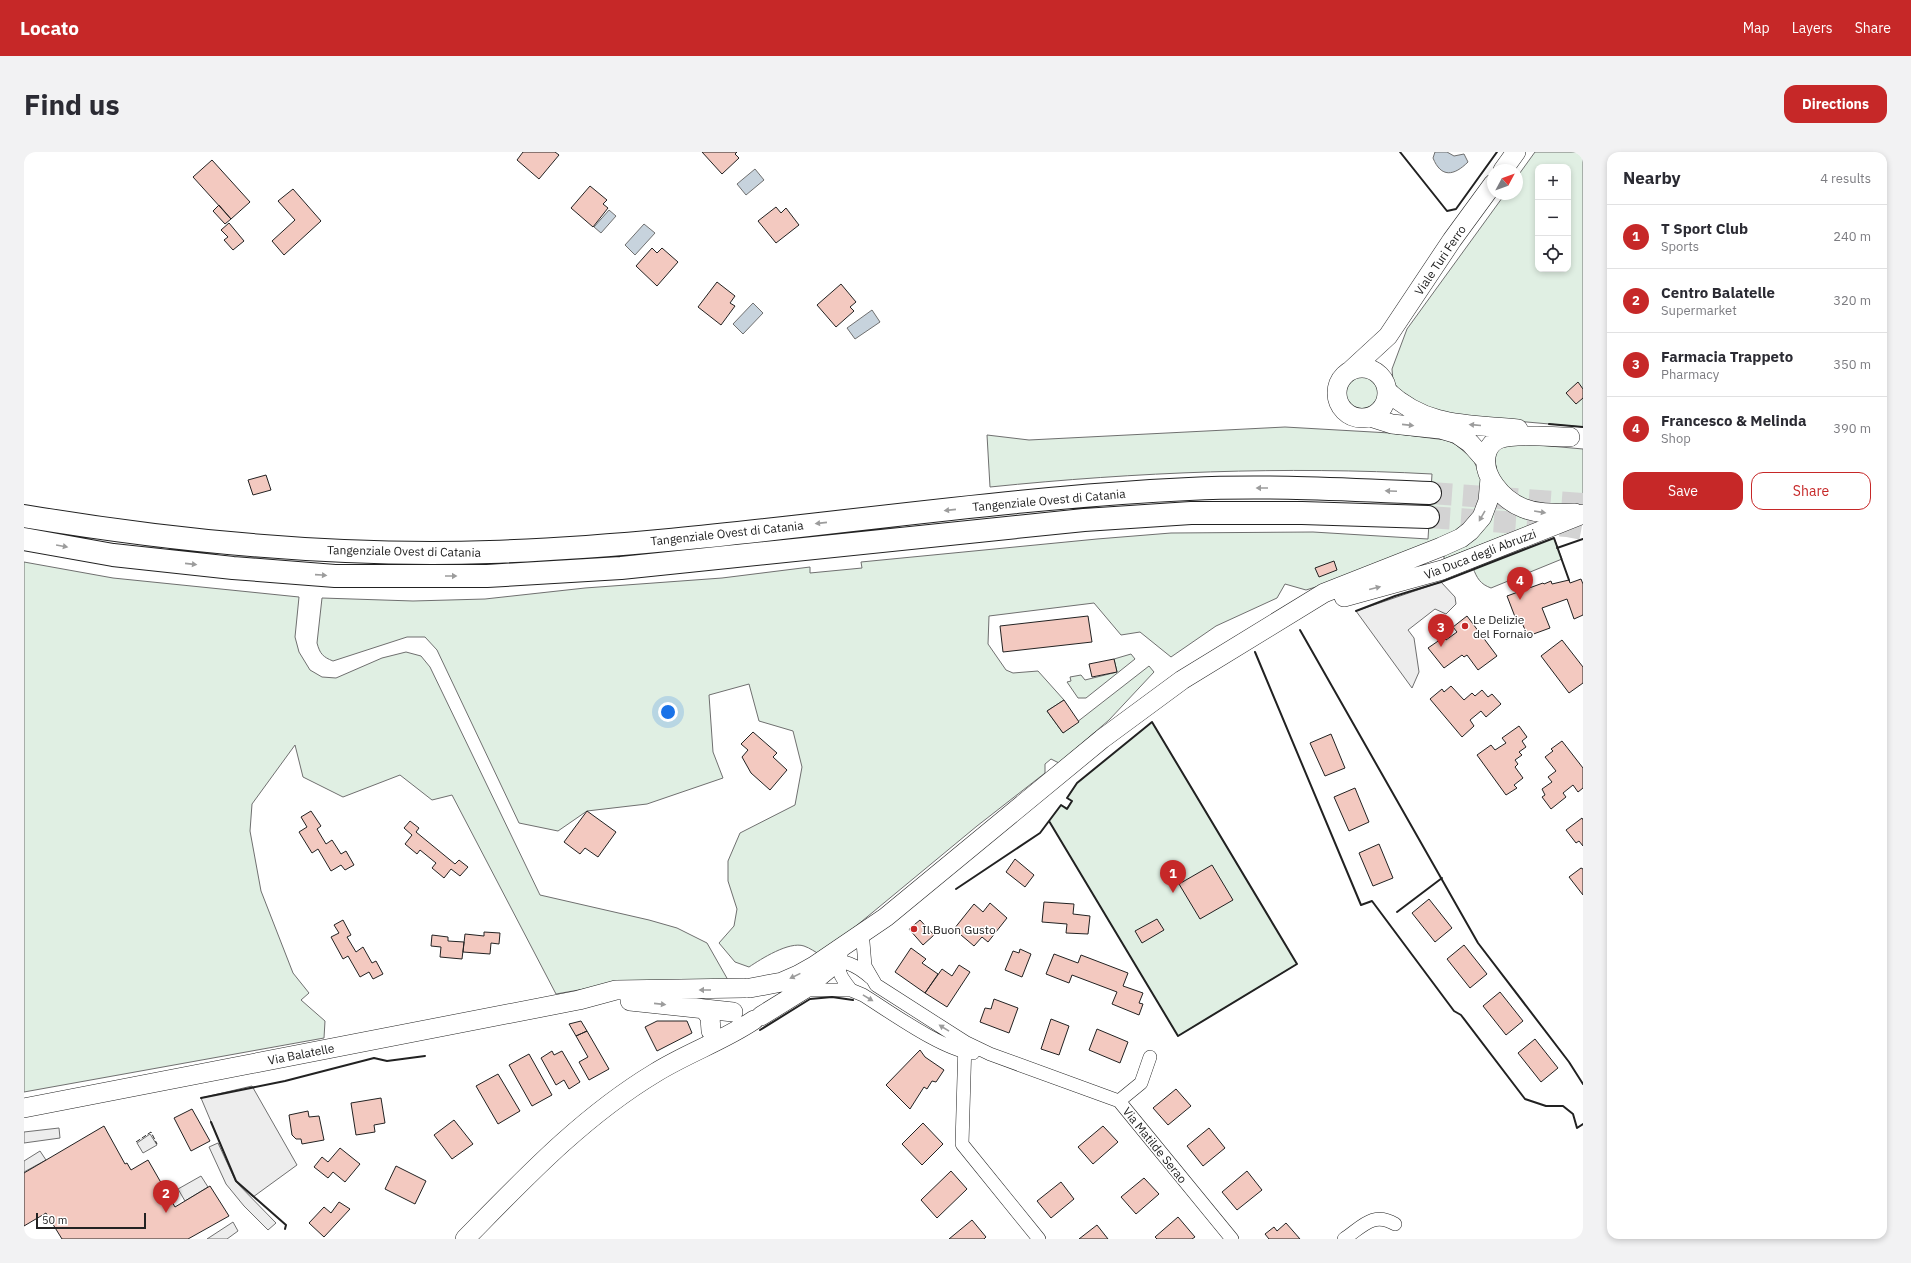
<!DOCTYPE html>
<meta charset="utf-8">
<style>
body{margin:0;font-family:"IBM Plex Sans",sans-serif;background:#f2f2f3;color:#2b2b33}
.controls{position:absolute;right:12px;top:12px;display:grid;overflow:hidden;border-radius:8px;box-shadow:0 2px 6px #0003}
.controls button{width:36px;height:36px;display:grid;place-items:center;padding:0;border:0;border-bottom:1px solid #e1e1e2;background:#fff;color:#2b2b33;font:20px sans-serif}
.compass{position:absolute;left:1463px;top:12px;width:36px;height:36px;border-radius:50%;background:#fff;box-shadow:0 2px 6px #0003;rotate:49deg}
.scale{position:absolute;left:12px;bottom:10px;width:110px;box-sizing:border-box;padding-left:4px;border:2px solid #222;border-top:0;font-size:11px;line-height:14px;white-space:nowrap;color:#222;-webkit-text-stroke:3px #fff;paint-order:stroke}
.you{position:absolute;left:644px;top:560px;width:14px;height:14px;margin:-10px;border:3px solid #fff;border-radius:50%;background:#1a73e8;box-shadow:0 0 0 6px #1a73e833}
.badge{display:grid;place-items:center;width:26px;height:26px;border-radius:50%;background:#c62828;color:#fff;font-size:13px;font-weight:700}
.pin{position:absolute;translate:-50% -33px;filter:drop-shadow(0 1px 2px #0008)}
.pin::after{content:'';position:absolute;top:21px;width:14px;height:12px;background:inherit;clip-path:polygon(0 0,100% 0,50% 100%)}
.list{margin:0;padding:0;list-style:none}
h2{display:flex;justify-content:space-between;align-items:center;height:52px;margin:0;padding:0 16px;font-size:17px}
h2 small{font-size:13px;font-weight:400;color:#7c7c81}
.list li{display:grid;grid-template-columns:26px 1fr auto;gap:12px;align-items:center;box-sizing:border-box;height:64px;padding:0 16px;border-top:1px solid #e1e1e2}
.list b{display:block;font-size:15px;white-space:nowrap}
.list p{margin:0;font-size:13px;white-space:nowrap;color:#7c7c81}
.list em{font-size:13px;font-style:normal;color:#7c7c81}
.actions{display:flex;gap:8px;padding:12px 16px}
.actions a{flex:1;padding:9px 0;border:1px solid #c62828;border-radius:12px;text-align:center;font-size:14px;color:#c62828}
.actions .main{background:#c62828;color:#fff}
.icon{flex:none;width:22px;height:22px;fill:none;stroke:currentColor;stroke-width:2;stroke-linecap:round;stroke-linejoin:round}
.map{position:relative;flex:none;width:1559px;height:1087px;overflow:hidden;border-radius:12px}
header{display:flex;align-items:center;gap:24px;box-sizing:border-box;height:56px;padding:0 20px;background:#c62828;color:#fff}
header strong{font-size:19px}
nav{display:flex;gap:22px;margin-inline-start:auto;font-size:14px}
.intro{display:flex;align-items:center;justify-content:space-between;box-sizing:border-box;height:96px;padding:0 24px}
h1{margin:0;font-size:28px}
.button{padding:10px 18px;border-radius:12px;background:#c62828;color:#fff;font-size:14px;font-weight:700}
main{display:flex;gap:24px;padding:0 24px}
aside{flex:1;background:#fff;border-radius:12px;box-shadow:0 2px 6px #0003}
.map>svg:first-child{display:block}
</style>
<header>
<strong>Locato</strong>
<nav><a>Map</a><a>Layers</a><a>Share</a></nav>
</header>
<div class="intro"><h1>Find us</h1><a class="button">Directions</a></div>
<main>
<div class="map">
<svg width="1559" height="1087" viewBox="0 0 1559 1087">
<rect width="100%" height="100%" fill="#fff"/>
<path fill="#e0efe3" stroke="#6f6f6f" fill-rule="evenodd" d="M1511,0h48v275l-146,-13 -37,-23 -7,-10 -1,-12 15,-40 98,-135h12v-17zM1514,15h30v102h-30z
M1321 242a17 17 0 1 1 34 0a17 17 0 1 1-34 0Z
M1261,275l105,6 56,7 9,4 18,15 11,25 -6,25 -17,22 -142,55 -13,4 -21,-6 -8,14 -61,28 -45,31 -31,-25 -19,3 -27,-32 -105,13 -1,28 18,26 7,3 25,-2 26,29 -17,11 16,22 86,-67 5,6 -45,48 -50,43 -8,-4 -6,5v9l-68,53 -156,129c-6,-3 -11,-7 -17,-9 -15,-5 -43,13 -55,21l-14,-5 -16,-19 15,-17 3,-17 -9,-28v-20l12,-28 55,-28 7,-38 -9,-36 -34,-10 -10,-37 -40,11 4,57 10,26 -76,26 -60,7 -29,20 -39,-8 -82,-173 -12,-13h-18l-74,24c-10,-4 -13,-7 -16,-18l5,-45 91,3 72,-2 100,-11 137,-10 88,-11v6l52,-5 -1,-6 236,-23 74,-6 142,-1 115,7 4,-65c-148,-8 -295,-2 -442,13l-3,-52 42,5z
M1492,291l67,6v57l-61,-4 -24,-23 -4,-25 2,-5z
M1472,347l38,25 -90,35v-4z
M1530,386l8,21 -71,29c-11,-4 -14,-10 -18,-20z
M0,410l89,16 186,19 -4,40 4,15 11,18 12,7 14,1 46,-20 24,-6 15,4 9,11 110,228 109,25 28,8 30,15 21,37 -121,5 -51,9 -104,-199 -20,5 -32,-25 -57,22 -40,-20 -8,-32 -43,59 -2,27 11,60 32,82 16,20 -8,7 24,21 -1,17 -300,54z
M1107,502l4,5 -49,39h-8l-11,-16 4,-1 -1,-4 11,-2 4,5 32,-8 -3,-13z
M1128,570l145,242 -119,72 -129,-215 12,-16 6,3 5,-7 -5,-3 10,-15z"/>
<path fill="#ededed" stroke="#6f6f6f" d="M1417,430l14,15 1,7 -10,10 -11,-5 -27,21 6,8 5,34 -7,16 -56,-77z
M228,934l45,79 -44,32 -17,-16 -35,-83z
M35,976l1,10 -36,5v-11z
M126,982l7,11 -14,8 -6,-10z
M194,991l18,39 40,41 -8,7 -24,-24 -18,-22 -17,-37z
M16,999l6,9 -22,12v-11z
M177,1024l7,11 -23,14 -7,-12z
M209,1070l5,9 -11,8h-20z"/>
<path fill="#c7d3dd" stroke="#6f6f6f" d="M1411,0h12l7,4 10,-2 4,8c-14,14 -27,16 -35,-4z
M731,17l9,11 -18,15 -9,-11z
M585,58l7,6 -15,17 -7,-6z
M620,72l11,9 -20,22 -10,-10z
M729,151l10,10 -20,21 -10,-10z
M848,158l8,12 -25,17 -8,-11z"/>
<path fill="#f3c9c0" stroke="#222" d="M499,0h32l4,3 -20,24 -22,-19z
M678,0h35l-2,2 4,4 -17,16z
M188,8l38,42 -19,17 -38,-42z
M566,34l17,14 -4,4 5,4 -15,19 -22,-19z
M269,37l28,32 -37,34 -12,-14 23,-21 -17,-19z
M195,53l12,14 -6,5 -12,-13z
M752,55l5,6 5,-5 13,17 -23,18 -18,-22z
M205,71l15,18 -11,9 -9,-10 4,-3 -7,-7z
M628,96l5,5 5,-5 16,14 -21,24 -21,-20z
M693,130l18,14 -5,7 5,3 -14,19 -23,-18z
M817,132l15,18 -6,5 4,4 -18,16 -19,-22z
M1554,230l5,7v9l-7,6 -10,-11z
M242,323l5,15 -18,5 -5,-15z
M1310,409l3,9 -18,7 -4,-9z
M1557,427l2,5v31l-9,4 -7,-20 -25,9 8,20 -22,8 -7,-15 -4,1 -10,-26 36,-13 1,1 7,-3 1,3 17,-4 1,3z
M1064,464l4,26 -89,10 -3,-26z
M1443,464l30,40 -19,14 -11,-15 -3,2 -2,-2 -18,13 -16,-20 16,-11 2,3 11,-8 -4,-5z
M1538,488l21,27v16l-14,10 -28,-37z
M1090,507l3,13 -25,5 -3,-13z
M1427,534l13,14 8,-7 3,3 7,-6 6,7 4,-3 9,10 -15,13 -5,-6 -11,9 4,6 -12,11 -32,-38 12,-10 2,3z
M1040,548l15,22 -16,11 -16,-22z
M1495,574l8,11 -5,4 4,6 -7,5 3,3 -7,5 3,4 -3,3 8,11 -9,7 3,3 -11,7 -29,-40 14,-10 4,5 11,-7 -4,-5z
M729,580l24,21 -4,4 14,13 -17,20 -19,-17 -9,-16 6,-7 -7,-6z
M1307,582l14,34 -20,8 -15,-33z
M1538,589l21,27v20l-5,4 -5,-7 -10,8 3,4 -15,12 -9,-12 3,-2 -3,-6 10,-7 -4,-5 8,-6 -11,-14 8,-6 -2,-2z
M1331,636l14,34 -20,9 -15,-34z
M287,659l10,15 -4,3 9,15 6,-4 9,14 5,-3 8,14 -9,5 -4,-5 -10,6 -13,-22 -6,4 -13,-21 8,-5 -6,-10z
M563,659l29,21 -18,25 -13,-9 -5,6 -16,-12z
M1558,666l1,2v26l-4,-5 -3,2 -10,-13z
M386,669l9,7 -3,4 39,32 4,-4 9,7 -8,9 -9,-7 -7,9 -12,-10 4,-5 -16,-13 -3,4 -12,-10 7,-9 -8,-7z
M1355,692l14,34 -20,8 -14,-33z
M991,707l19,16 -9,12 -19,-15z
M1188,713l21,35 -33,19 -21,-35z
M1557,716l2,1v26l-14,-18z
M1405,747l23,29 -17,14 -23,-29z
M1020,750l30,2 -1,10 17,2 -2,18 -22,-1 1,-9 -25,-2z
M966,751l17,15 -19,24 -6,-5 -8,9 -20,-17 20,-25 9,8z
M1133,767l7,11 -22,13 -7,-12z
M319,768l8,15 -4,2 9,15 7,-5 9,16 4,-2 7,13 -10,5 -4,-7 -9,5 -12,-21 -5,3 -12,-22 8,-4 -5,-8z
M896,768l14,15 -11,10 -14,-16z
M460,780l16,1 -1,11 -8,-1 -1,11 -27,-2 2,-18 19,2z
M408,783l16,2v4l16,1 -2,17 -22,-2 1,-10 -10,-1z
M1440,793l23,29 -17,14 -23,-29z
M887,796l15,11 -4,4 16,11 -13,19 -30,-21z
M996,797l11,5 -9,23 -17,-7 8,-19 6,2z
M1030,802l24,9 3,-8 47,18 -5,13 20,7 -4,10 4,1 -4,11 -27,-11 5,-12 -45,-17 -3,8 -23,-9z
M935,813l11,7 -23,35 -22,-14 17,-24 10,7z
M1476,840l23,29 -17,14 -23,-29z
M970,847l24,9 -9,25 -29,-11 5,-14 6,1z
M1027,867l18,7 -10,29 -18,-6z
M557,869l6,10 -11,5 -7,-12z
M633,869h30l5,12 -35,18 -12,-24z
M1073,877l31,13 -8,21 -31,-13z
M563,879l22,38 -20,11 -10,-18 9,-5 -12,-21z
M1511,887l23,29 -17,14 -23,-29z
M896,898l5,7 19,13 -8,12 -4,-1 -5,8 -3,-2 -14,22 -24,-24z
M528,899l2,4 8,-4 18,31 -11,7 -5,-9 -8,5 -15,-27z
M505,902l23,41 -20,11 -23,-41z
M474,922l22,37 -22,13 -22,-38z
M1152,937l15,17 -23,19 -15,-17z
M357,946l4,25 -11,2 1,7 -19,3 -5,-32z
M168,957l18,32 -19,10 -17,-33z
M284,959l1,6 10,-1 5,24 -22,4 -1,-5h-5l-4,-4 -3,-20z
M430,968l19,24 -21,15 -18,-24z
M899,971l20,21 -21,21 -20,-21z
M80,974l21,38 2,-1 4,7 17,-10 27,47 35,-21 19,30 -41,23h-126l-16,-26 -22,13v-53z
M1079,974l15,16 -25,22 -15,-17z
M1185,976l16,20 -22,18 -16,-20z
M316,996l20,16 -15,18 -12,-10 -5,6 -14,-11 8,-10 6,5z
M372,1014l30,15 -11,23 -30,-15z
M927,1019l16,18 -30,29 -16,-18z
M1223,1019l15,19 -25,20 -15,-18z
M1120,1026l15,16 -23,20 -15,-17z
M1037,1030l13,17 -23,19 -14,-17z
M315,1050l11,7 -26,28 -15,-14 15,-16 7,6z
M1154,1065l17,20 -3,2h-35l-2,-2z
M948,1068l14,17 -2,2h-35z
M1262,1071l14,16h-31l-4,-5 9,-7 3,4z
M1073,1073l11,14h-29z"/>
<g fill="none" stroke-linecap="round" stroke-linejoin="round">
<path stroke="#d3d3d3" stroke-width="22" stroke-dasharray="22 11" stroke-linecap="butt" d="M1406,341l153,11
M1404,365l139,9 16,3"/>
<g stroke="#222" stroke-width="14">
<path id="street" d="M839,790l2,24 11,19 89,57 25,12 129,47 113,138
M817,803c-4,18 -1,21 10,35
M799,807c20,1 33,5 48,19
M779,838h48l12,5c26,16 81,56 110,58
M941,890l-3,102 77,95
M1095,949l22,-18 9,-26
M1320,1087c18,-12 29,-28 51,-15"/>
</g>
<g stroke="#222" stroke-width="20">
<path id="secondary" d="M1479,18l13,-18
M1313 241a25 25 0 1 1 50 0a25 25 0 1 1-50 0Z
M1326,219l38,-35 64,-96 41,-56
M1363,239c40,37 81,33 131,38
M1346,265l22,7 48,5 17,5 13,9 15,17
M1546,285c-19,0 -55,-4 -71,2 -5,2 -10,7 -12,13 -7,23 16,48 36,56 17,7 35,5 52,5
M1320,445l98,-27 141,-56
M726,836l32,-6 16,-7 16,-9 72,-49 216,-178 80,-59 142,-87 117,-46 20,-9 9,-7 12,-14 6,-16 2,-23
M606,849l103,11
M680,857l6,8 1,14
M737,864l42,-26 29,-24
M0,956l555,-108 37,-10 128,-2
M441,1087c59,-60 117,-122 190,-166 32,-20 68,-32 99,-53"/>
</g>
<g stroke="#222" stroke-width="24">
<path id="highway" d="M0,364c155,26 308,41 466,36 234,-8 465,-52 699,-63 81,-4 161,1 241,4
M0,387l89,16 120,13 102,8h152l134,-8 463,-48 107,-7h111l126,4"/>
</g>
<use href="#street" stroke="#fff" stroke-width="13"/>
<use href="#secondary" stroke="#fff" stroke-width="19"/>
<use href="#highway" stroke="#fff" stroke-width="22"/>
<path stroke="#222" stroke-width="1" stroke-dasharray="5 2" stroke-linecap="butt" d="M112,990l15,-10 6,12"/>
<path stroke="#222" stroke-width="2" d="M1376,0l47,59 9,-2 41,-57
M1525,272l34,3
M1533,396l26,-9
M1332,459l39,-15 46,-14 113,-44 15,42
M1276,478l178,313 91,119 14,22
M1231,500l106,253 11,-4 82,110 7,4 64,84 21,7h17l10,8 4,14 6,-4
M932,737l84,-56 21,-28 6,4 5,-8 -5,-3 10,-15 75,-61 145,242 -119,72 -129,-215
M1373,760l45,-34
M736,878l50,-31 22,-2 21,3
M177,946l84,-17 89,-23 13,3 38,-5
M187,970l25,59 50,44 -1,4"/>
</g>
<defs><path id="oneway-solid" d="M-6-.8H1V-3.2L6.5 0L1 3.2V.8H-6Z"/></defs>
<g fill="#9c9c9c">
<use href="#oneway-solid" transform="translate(1384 273) rotate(6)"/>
<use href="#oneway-solid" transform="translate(1451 273) rotate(-175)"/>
<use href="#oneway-solid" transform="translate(1238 336) rotate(180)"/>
<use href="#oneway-solid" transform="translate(1367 339) rotate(-178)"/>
<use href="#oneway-solid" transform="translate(926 358) rotate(174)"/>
<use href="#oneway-solid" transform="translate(1516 360) rotate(9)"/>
<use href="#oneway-solid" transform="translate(1458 364) rotate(120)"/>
<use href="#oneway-solid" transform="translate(797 371) rotate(174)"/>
<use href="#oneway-solid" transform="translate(38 394) rotate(10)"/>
<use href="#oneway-solid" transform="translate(167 412) rotate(6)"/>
<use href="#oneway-solid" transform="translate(297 423) rotate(4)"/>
<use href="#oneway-solid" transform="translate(427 424)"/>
<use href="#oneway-solid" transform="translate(1351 436) rotate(-14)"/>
<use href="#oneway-solid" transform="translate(771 824) rotate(154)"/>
<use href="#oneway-solid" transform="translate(681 838) rotate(180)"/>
<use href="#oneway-solid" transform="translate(844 846) rotate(31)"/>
<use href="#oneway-solid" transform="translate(636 852) rotate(6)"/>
<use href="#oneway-solid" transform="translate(920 876) rotate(-148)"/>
</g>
<g fill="#c62828" stroke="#fff" stroke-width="1.5">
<circle cx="1441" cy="474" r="4"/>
<circle cx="890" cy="777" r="4"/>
</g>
<g text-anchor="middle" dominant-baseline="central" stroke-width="3" stroke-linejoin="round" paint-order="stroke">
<g font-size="12" fill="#222" stroke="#fff">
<text transform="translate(1416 108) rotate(-56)">Viale Turi Ferro</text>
<text transform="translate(1025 348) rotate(-5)">Tangenziale Ovest di Catania</text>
<text transform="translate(703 381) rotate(-6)">Tangenziale Ovest di Catania</text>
<text transform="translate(380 399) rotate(1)">Tangenziale Ovest di Catania</text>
<text transform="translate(1456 402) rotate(-21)">Via Duca degli Abruzzi</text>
<text transform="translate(277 902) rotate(-11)">Via Balatelle</text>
<text transform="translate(1131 993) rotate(51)">Via Matilde Serao</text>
</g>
<g font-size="12" fill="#222" stroke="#fff" text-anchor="start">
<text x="1449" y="467">Le Delizie<tspan x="1449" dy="14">del Fornaio</tspan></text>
<text x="898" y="777">Il Buon Gusto</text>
</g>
</g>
</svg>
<div class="controls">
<button>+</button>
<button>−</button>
<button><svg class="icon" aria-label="locate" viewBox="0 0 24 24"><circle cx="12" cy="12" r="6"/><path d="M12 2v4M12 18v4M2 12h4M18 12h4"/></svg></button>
</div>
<svg class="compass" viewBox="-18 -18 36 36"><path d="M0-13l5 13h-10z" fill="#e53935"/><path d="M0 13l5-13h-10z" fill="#7c7c81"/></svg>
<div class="scale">50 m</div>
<div class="you"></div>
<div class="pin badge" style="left:1149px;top:741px">1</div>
<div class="pin badge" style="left:142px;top:1061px">2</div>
<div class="pin badge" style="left:1417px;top:495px">3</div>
<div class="pin badge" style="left:1496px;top:448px">4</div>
</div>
<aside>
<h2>Nearby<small>4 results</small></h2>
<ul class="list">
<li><span class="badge">1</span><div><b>T Sport Club</b><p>Sports</p></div><em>240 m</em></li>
<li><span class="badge">2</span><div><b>Centro Balatelle</b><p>Supermarket</p></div><em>320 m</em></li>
<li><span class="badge">3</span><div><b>Farmacia Trappeto</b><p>Pharmacy</p></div><em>350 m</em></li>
<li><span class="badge">4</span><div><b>Francesco &amp; Melinda</b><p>Shop</p></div><em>390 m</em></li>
</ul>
<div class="actions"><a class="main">Save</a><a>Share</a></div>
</aside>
</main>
